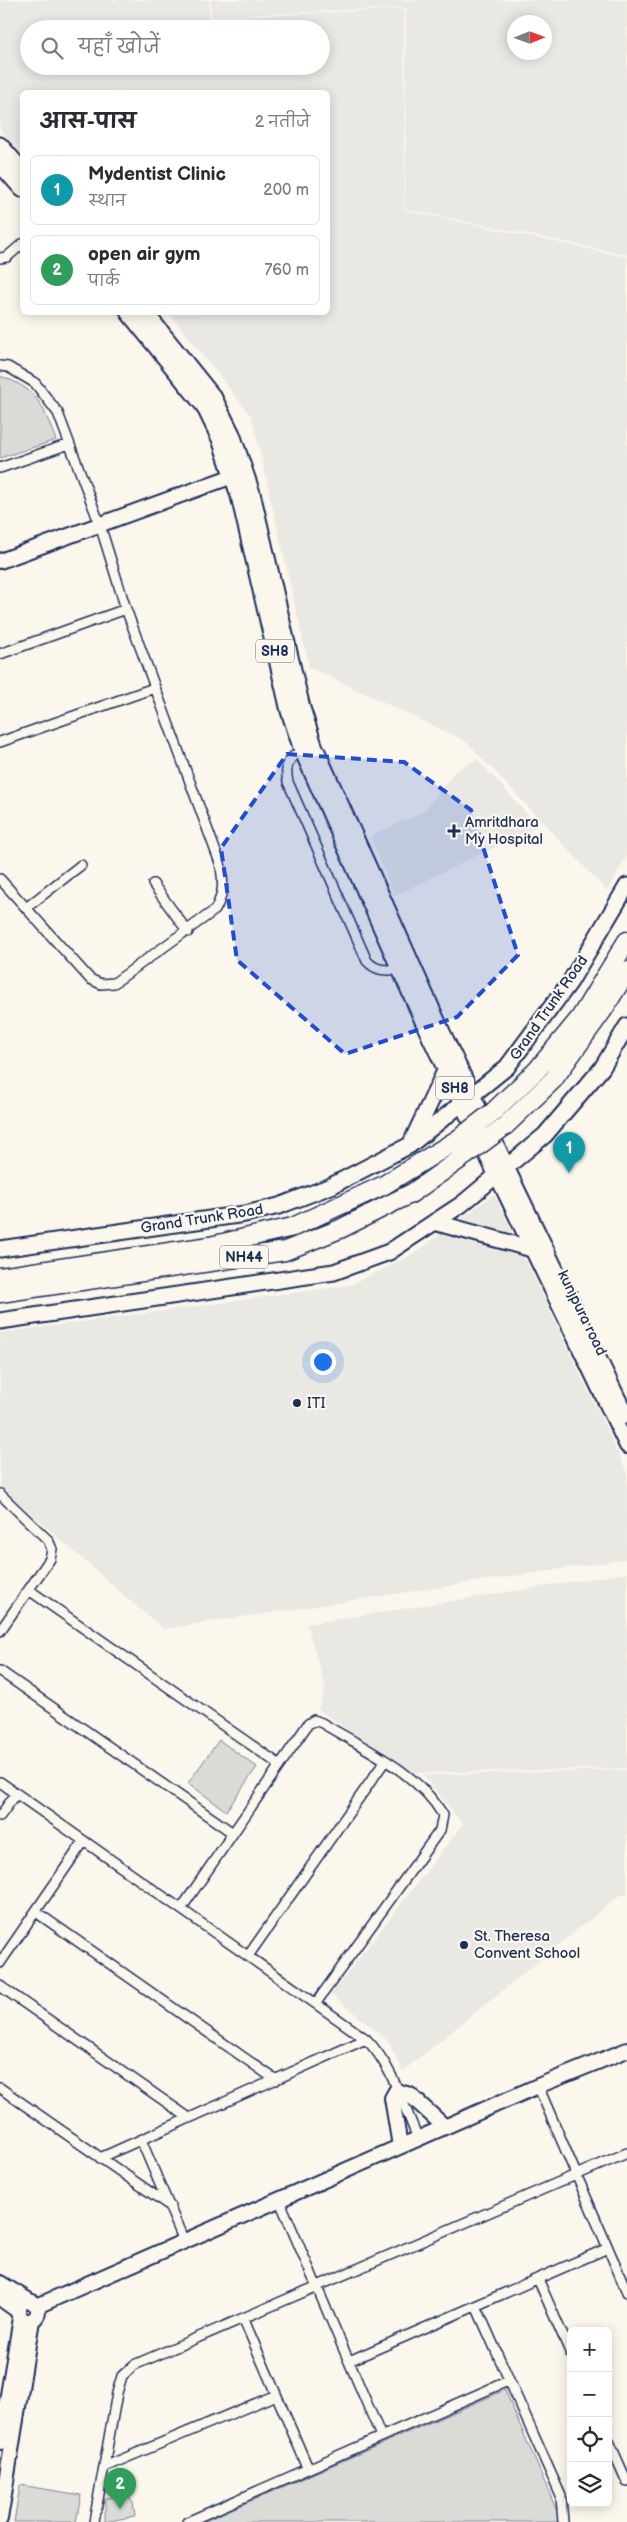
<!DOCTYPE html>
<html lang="hi">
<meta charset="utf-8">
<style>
body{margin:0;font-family:"Balsamiq Sans","Playpen Sans Deva",sans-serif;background:#f2f2f3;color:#2b2b33}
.controls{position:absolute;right:15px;bottom:15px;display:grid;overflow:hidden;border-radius:8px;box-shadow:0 2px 12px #0003}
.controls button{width:45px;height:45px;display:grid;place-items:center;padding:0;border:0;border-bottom:1px solid #e1e1e2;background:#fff;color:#2b2b33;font:25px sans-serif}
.compass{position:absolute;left:507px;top:15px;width:45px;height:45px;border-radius:50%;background:#fff;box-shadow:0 2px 12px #0003;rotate:89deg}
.you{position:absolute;left:322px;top:1361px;width:18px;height:18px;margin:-12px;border:4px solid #fff;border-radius:50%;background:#1a73e8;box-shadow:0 0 0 8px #1a73e833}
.badge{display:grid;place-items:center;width:32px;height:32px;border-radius:50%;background:#2563eb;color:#fff;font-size:16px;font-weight:700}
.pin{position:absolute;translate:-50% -41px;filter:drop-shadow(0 1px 2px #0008)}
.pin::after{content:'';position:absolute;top:26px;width:18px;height:15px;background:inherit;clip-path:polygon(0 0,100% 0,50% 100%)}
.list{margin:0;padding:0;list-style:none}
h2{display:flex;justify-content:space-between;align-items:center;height:65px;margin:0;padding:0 20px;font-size:21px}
h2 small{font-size:16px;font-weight:400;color:#7c7c81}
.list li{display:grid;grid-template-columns:32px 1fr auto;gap:15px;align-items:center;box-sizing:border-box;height:70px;margin:0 10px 10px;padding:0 10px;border:1px solid #e1e1e2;border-radius:8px}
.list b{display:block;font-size:19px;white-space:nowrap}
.list p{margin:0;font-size:16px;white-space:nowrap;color:#7c7c81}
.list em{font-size:16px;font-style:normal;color:#7c7c81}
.icon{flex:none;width:28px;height:28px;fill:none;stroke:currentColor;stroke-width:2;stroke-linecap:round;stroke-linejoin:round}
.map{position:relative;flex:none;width:627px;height:2522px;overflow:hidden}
.search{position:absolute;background:#fff;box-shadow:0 2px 12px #0003;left:20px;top:20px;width:310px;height:55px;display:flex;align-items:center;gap:12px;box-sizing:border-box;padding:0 18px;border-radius:28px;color:#7c7c81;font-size:19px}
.panel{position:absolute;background:#fff;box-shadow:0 2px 12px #0003;left:20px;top:90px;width:310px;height:225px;border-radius:8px}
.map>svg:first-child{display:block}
</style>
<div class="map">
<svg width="627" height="2522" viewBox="0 0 627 2522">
<rect width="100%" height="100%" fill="#fbf7ec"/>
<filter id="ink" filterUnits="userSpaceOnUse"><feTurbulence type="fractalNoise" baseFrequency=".02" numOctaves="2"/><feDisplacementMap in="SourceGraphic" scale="10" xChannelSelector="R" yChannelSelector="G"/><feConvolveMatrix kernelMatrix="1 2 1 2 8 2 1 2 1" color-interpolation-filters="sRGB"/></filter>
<g filter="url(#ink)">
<path fill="#eae8e2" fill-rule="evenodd" d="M0,0h209v18l195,-9v201l223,47v599l-20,35 -140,-149 -158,-75 -57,-250 -83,-104 159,-1v-220h-306v61l-22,-23zM29,29h292v37h-292z
M211,0h416v255l-222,-46 1,-201 -195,8zM544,22v30h-30v-30z
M477,759l61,67 -144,70 -24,-60 53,-24 32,-41z
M494,1194l133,278v87l-464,70 -163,-142v-154l351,-48 67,-34z
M627,1573v195l-212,5 -24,-12 -73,-52 8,-20 -19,-65z
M627,1770v124l-7,1 -217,176 -16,-31 -56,-46 132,-170 -40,-49z"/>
<path fill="#dadad7" stroke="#7a849a" d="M0,376c38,13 42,28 56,64l-56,18z
M219,1740l38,27 -31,44 -38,-28z
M505,2390l55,128 -1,4h-357z
M20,2485l61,10 -5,27h-62z
M128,2496l5,7 2,13 -30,6v-24z"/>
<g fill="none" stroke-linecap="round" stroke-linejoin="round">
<g stroke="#1b2f5e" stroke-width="12">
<path id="street" d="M0,258l7,-1 15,-13
M0,366l8,1 27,16 23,30 42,112 26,84 94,254c4,19 4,31 -5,47l-101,73 -13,1 -11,-5 -90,-100
M0,468l69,-24
M0,654l126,-45
M0,742l154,-54
M305,749c-16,7 -21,16 -17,33l79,179c10,11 20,9 33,9
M153,884l35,48
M26,908l55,-43
M0,1494l48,46 4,9 -2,10 -50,72
M29,1590l251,175
M0,1671l233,162
M0,1782l366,257c26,26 37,66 52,99
M0,1816l16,-22
M181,1909l127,-185 6,-4 8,3c41,25 96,49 121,92l-3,15 -124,173
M36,1912l240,168
M248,1956l137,-195
M0,1963l84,-122
M0,1986l189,132
M538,2086l89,206
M0,2088l170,118
M141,2140l43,101
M100,2158l266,-119
M279,2199l102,237
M538,2279l33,75
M476,2306l85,190 2,26
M244,2320l64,148
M349,2361l259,-113
M608,2439l19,43
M104,2467l172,-72
M94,2522l23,-129 5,-17 12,-11 493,-212
M187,2522l321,-141"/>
</g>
<g stroke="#1b2f5e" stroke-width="18">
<path id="secondary" d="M0,561l241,-88
M507,1168l120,249
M497,1176l130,270
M400,2146l-8,-48 4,-7 14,4 35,32
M0,2283l28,17
M0,2298l18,13
M18 2311a10 10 0 1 1 20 0a10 10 0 1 1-20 0Z
M37,2306l501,-220 89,-36
M0,2442l21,-124
M0,2519l32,-199"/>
</g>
<g stroke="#1b2f5e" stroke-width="19">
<path id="primary" d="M0,145l22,25
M0,164l22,25
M128,312l76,94 16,33 19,57 50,215 13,39 129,289 66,137
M145,312l69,86 18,36 20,59 50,215 12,37 129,289 64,134
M412,1141l34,-72
M434,1222l98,27
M0,1249l245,-35 34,-8 52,-20 79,-41 97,-78 63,-85 57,-96
M0,1321l334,-49 55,-20 73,-48 83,-69 57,-67 25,-42"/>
</g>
<g stroke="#1b2f5e" stroke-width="21">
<path id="highway" d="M493,1112l45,-43 42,-51 47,-77
M505,1126l48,-46 50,-70 24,-39
M0,1277l210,-31 83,-19 91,-42 73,-45
M0,1293l285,-42 55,-22 72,-36 54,-38"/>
</g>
<use href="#street" stroke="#fbf7ec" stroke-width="9"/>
<use href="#secondary" stroke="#fbf7ec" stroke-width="14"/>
<use href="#primary" stroke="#fbf7ec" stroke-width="15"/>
<use href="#highway" stroke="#fbf7ec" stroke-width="18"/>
<g stroke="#1b2f5e" stroke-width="21" stroke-linecap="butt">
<path id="highway-bridge" d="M457,1140l36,-28
M466,1155l39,-29"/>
</g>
<use href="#highway-bridge" stroke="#fbf7ec" stroke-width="18"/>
</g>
</g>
<path fill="#1d4ed8" fill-opacity="0.2" stroke="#1d4ed8" stroke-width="4" stroke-dasharray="10 6" stroke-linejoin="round" d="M287,754l117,8 67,48 47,145 -61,62 -112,37 -108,-94 -16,-112z"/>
<g fill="#1b2f5e" stroke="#fbf7ec" stroke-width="2">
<path d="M451.5 823.5h5v5h5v5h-5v5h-5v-5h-5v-5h5z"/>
<circle cx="297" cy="1403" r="5"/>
<circle cx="464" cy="1945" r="5"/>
</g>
<g text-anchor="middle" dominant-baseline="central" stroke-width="4.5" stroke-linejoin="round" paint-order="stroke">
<g fill="#fbf7ec" stroke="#5e6b89" stroke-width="1">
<rect x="256" y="639.5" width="38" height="23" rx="4"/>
<rect x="436" y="1076.5" width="38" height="23" rx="4"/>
<rect x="220" y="1245.5" width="48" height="23" rx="4"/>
</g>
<g font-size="14" font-weight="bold" fill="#1b2f5e">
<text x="275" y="651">SH8</text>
<text x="455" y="1088">SH8</text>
<text x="244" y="1257">NH44</text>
</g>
<g font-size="15" fill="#1b2f5e" stroke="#fbf7ec" text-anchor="start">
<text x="465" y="822">Amritdhara<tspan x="465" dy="17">My Hospital</tspan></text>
<text x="307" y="1403">ITI</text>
<text x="474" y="1936">St. Theresa<tspan x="474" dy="17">Convent School</tspan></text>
</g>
<g font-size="15" fill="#1b2f5e" stroke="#fbf7ec">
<text transform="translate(549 1008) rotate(-55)">Grand Trunk Road</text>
<text transform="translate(202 1219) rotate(-9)">Grand Trunk Road</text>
<text transform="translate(582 1313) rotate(64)">kunjpura road</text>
</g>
</g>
</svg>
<div class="controls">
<button>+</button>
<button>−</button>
<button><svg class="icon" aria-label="locate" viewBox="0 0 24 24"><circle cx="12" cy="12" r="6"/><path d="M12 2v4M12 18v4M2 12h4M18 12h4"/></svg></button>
<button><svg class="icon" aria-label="layers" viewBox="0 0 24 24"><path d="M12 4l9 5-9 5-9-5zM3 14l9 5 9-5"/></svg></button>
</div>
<svg class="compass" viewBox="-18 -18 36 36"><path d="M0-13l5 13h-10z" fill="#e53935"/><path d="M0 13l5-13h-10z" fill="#7c7c81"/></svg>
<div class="you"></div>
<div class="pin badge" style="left:569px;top:1173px;background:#0f9aa8">1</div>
<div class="pin badge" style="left:120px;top:2509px;background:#2e9e5b">2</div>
<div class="search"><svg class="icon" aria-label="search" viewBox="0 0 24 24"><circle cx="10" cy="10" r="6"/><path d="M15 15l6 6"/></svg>यहाँ खोजें</div>
<section class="panel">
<h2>आस-पास<small>2 नतीजे</small></h2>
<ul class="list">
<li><span class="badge" style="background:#0f9aa8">1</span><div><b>Mydentist Clinic</b><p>स्थान</p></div><em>200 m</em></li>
<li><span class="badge" style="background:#2e9e5b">2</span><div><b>open air gym</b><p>पार्क</p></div><em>760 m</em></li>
</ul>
</section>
</div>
